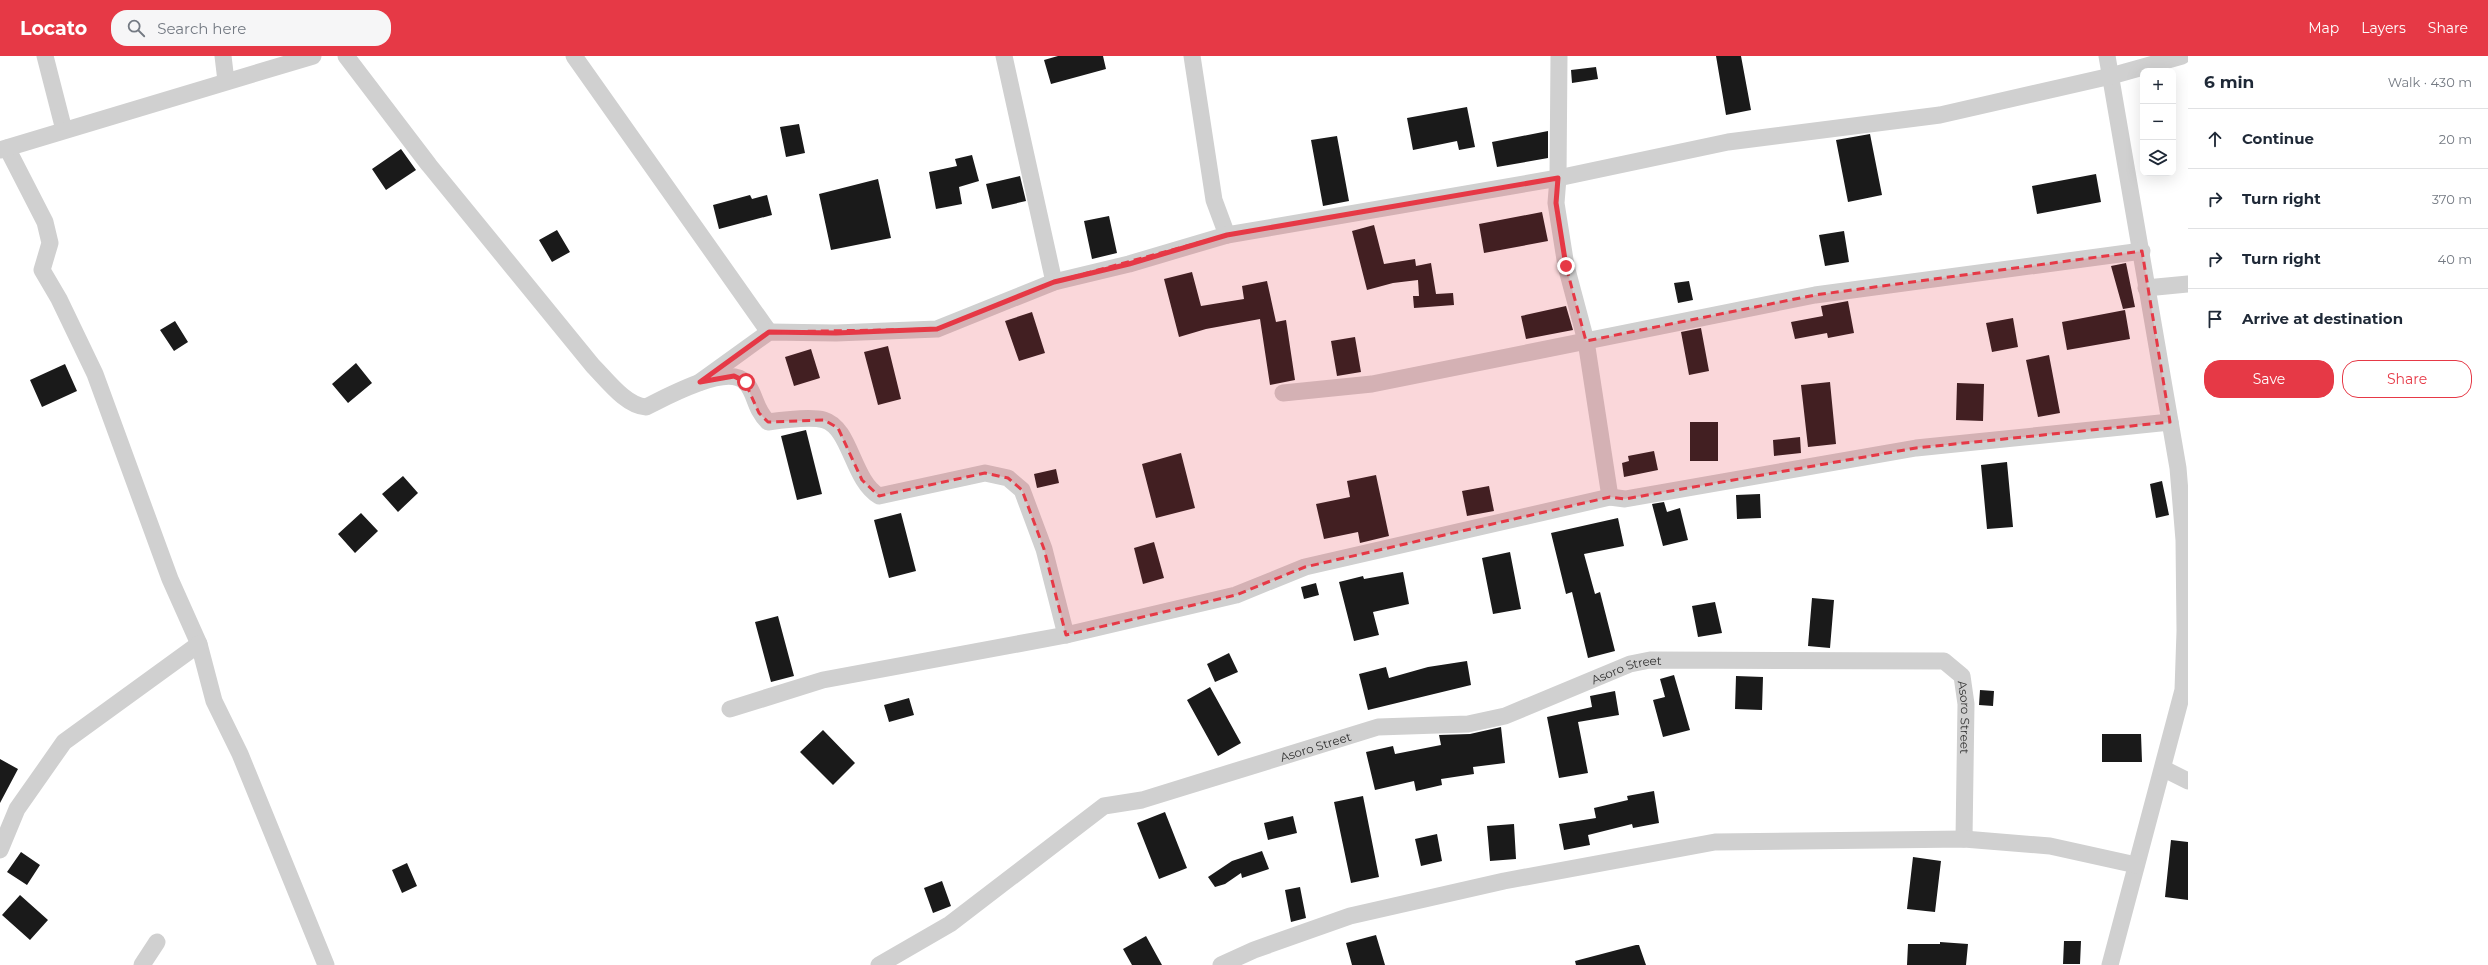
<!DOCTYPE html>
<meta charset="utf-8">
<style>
body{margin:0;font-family:Montserrat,sans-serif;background:#f6f6f7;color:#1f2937}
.controls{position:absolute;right:12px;top:12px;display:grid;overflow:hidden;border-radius:8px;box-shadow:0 4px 16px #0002}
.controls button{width:36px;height:36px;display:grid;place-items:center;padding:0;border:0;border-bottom:1px solid #e0e1e3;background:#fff;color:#1f2937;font:20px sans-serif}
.stop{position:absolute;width:12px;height:12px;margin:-9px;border:3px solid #e63946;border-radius:50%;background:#fff}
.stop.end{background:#e63946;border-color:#fff;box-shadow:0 1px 4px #0008}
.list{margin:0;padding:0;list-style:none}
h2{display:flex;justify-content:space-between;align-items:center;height:52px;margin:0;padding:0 16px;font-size:17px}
h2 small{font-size:13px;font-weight:400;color:#747a83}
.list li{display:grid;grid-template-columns:26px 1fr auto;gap:12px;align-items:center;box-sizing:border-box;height:60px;padding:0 16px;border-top:1px solid #e0e1e3}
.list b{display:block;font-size:15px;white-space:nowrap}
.list em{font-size:13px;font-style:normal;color:#747a83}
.actions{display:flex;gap:8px;padding:12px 16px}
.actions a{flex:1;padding:9px 0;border:1px solid #e63946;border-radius:16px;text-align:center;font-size:14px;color:#e63946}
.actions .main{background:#e63946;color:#fff}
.icon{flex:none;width:22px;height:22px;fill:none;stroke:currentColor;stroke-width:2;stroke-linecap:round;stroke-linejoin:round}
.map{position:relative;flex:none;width:2188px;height:909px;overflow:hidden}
header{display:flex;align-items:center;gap:24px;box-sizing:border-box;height:56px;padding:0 20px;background:#e63946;color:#fff}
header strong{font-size:19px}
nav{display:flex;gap:22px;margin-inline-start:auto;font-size:14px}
.search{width:280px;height:36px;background:#f6f6f7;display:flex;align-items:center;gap:10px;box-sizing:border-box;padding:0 14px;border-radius:16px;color:#747a83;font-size:15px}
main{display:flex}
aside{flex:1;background:#fff}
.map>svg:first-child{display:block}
</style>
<header>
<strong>Locato</strong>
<div class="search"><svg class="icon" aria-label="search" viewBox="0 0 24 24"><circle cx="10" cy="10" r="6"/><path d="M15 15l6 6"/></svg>Search here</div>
<nav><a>Map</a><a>Layers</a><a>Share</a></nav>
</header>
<main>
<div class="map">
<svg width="2188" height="909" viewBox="0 0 2188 909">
<rect width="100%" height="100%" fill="#fff"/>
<path fill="#1a1a1a" d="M1058,0h45l3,13 -55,15 -7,-24z
M1716,0h25l10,54 -25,5z
M1596,11l2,12 -26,4 -1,-13z
M1467,51l8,40 -16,3 -2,-9 -44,9 -6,-32z
M799,68l6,29 -19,4 -6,-30z
M1548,75v27l-51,9 -5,-25z
M1870,78l12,61 -34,7 -12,-62z
M1337,80l12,65 -26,5 -12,-66z
M401,93l15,21 -30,20 -14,-21z
M972,99l7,26 -20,6 3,17 -26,5 -7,-37 28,-6 -2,-7z
M2096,118l5,28 -64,12 -5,-28z
M1020,120l6,25 -34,8 -6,-25z
M878,123l13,59 -60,12 -12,-56z
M750,139l2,4 15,-4 5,20 -53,14 -6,-24z
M1542,156l6,29 -64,12 -5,-29z
M1109,160l8,37 -25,6 -8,-38z
M1374,169l10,39 31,-5 1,7 15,-3 5,31 17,-1 1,12 -40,3 -1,-12h6l-1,-16 -25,3 -26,7 -15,-59z
M557,174l13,22 -18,10 -13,-22z
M1844,175l5,31 -24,4 -6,-31z
M2126,207l9,44 -12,2 -12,-43z
M1192,216l9,34 43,-7 -2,-13 25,-5 9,41 10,-2 9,60 -25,5 -10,-66 -54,10 -27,8 -15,-58z
M1689,225l4,19 -15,3 -4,-20z
M1848,245l6,32 -26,5 -1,-5 -32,6 -4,-17 32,-6 -2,-10z
M1566,250l7,24 -47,9 -5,-23z
M2125,254l5,29 -63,11 -5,-28z
M1032,256l13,41 -26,8 -14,-40z
M2013,262l5,29 -26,5 -6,-29z
M175,265l13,21 -14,9 -14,-21z
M1701,272l8,43 -20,4 -8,-43z
M1355,281l6,35 -24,4 -6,-35z
M888,290l13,53 -23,6 -14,-53z
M811,293l9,29 -26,8 -9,-29z
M2049,299l11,58 -22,4 -12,-57z
M356,307l16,20 -24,20 -16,-19z
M65,308l12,27 -35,16 -12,-27z
M1830,326l6,62 -28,3 -7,-62z
M1957,327l27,1 -1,37 -27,-1z
M1690,366h28v39h-28z
M806,374l16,64 -25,6 -16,-64z
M1800,381l1,16 -27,3 -1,-16z
M1654,395l4,19 -34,7 -2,-14 7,-2 -1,-5z
M1181,397l14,55 -39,10 -14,-54z
M2007,406l6,65 -26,2 -6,-64z
M1056,413l3,14 -22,5 -3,-14z
M1376,419l13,61 -29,7 -2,-11 -34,7 -8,-35 34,-7 -3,-16z
M403,420l15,17 -20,19 -16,-18z
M2162,425l7,34 -13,3 -6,-34z
M1489,430l5,25 -27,5 -5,-25z
M1760,438l1,24 -24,1 -1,-24z
M1664,446l3,10 13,-4 8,32 -25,6 -11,-42z
M361,457l17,18 -23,22 -17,-19z
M901,457l15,58 -27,7 -15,-58z
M1618,462l6,28 -40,8 11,40 5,-2 15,59 -27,7 -16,-66 -6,2 -15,-61z
M1154,486l10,36 -21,6 -9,-36z
M1510,496l11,57 -28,5 -11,-56z
M1403,516l6,32 -36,8 6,23 -25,6 -15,-59 24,-6 1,3z
M1316,527l3,12 -15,4 -3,-12z
M1812,542l22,2 -4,48 -22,-2z
M1715,546l7,31 -24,4 -6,-31z
M778,560l16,60 -23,6 -16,-60z
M1229,597l9,19 -23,10 -8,-18z
M1467,605l4,24 -103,25 -9,-36 27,-7 3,11 39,-11z
M1674,619l16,55 -27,7 -10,-37 12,-3 -5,-18z
M1736,620l27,1 -1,33 -27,-1z
M1210,631l31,56 -23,13 -31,-56z
M1980,634l14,1 -1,15 -14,-1z
M1615,635l4,24 -41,7 10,51 -29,5 -12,-61 45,-10 -2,-11z
M909,642l5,17 -25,7 -5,-17z
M1501,671l4,36 -32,4 1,7 -33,5 1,6 -26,6 -2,-10 -39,9 -9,-38 27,-6 2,8 46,-9 -2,-10 31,-1z
M823,674l32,33 -22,22 -33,-33z
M2102,678h39l1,28h-40z
M0,703l18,10 -18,34z
M1654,735l5,32 -26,5 -1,-4 -44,11 2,10 -26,5 -5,-26 37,-6 -2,-10 34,-8 -1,-4z
M1363,740l16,81 -28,6 -17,-81z
M1165,756l22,56 -28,11 -22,-56z
M1293,760l4,17 -29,7 -4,-17z
M1514,768l2,35 -26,2 -3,-35z
M1437,778l5,27 -21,5 -6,-27z
M2171,784l17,2v58l-23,-3z
M1262,795l7,18 -27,9 -1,-5 -16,11 -10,3 -7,-10 24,-16z
M21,796l19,13 -13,20 -20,-13z
M1913,801l28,4 -6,51 -28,-3z
M407,807l10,23 -15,7 -10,-23z
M942,825l9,25 -18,7 -9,-25z
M1300,831l6,31 -15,4 -6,-32z
M20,839l28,25 -18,20 -28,-25z
M1376,879l9,30h-33l-6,-22z
M1146,880l16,29h-30l-9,-16z
M2064,885h17l-1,23h-17z
M1940,886l28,2 -2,21h-59l1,-21h32z
M1636,889h3l7,20h-70l-1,-4z"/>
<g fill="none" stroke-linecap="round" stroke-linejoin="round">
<g stroke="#d0d0d0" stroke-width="17">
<path d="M45,0l19,74"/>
<path d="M223,0l3,25"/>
<path d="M346,0l83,109 164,201c14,14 33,40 53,41 19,-9 82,-45 100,-24 10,11 8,25 22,39 14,-2 43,-6 56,-2 27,8 28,60 55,76l106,-23 23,5 14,12 22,59 22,86"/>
<path d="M574,0l195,276"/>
<path d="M1004,0l50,226"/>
<path d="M1192,0l22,144 13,35"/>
<path d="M1559,0l-1,122 -2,25 10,63 20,75 24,156"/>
<path d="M2107,0l71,412 6,72 1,91 -2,59 -73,275"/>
<path d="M7,92l38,74 5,21 -8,27 17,29 36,75 75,205 29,65 15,57 26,53 86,211"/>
<path d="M0,94l313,-94"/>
<path d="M2146,232l42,-4"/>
<path d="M700,326l69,-50 67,1 101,-4 117,-47 75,-18 98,-29 331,-57 170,-36 212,-27 171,-39 71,-20"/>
<path d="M1283,337l89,-9 443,-89 327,-44"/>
<path d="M730,653l93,-29 243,-45 170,-40 69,-28 305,-70 15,2 291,-51 254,-26"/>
<path d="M2164,713l24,12"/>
<path d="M0,794l17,-41 47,-67 135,-98"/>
<path d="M142,909l15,-23"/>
<path id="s1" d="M879,909l71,-41 154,-118 38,-6 236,-73 90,-3 37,-8 125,-52 20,-4 294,1 18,15 4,28 -2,135"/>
<path d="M1221,909l33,-15 96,-34 154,-35 211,-39 249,-3 86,7 86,19"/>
</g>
</g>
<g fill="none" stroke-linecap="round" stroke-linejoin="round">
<path stroke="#e63946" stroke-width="5" d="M746,326l-12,-6 -34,6 69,-50 67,1 101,-4 117,-47 75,-18 98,-29 331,-57 -2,25 10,63"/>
</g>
<path fill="#e63946" fill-opacity="0.2" stroke="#e63946" stroke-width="3" stroke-dasharray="8 5" stroke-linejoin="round" d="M1558,122l-2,25 10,63 20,75 229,-46 327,-44 28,171 -254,26 -291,51 -15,-2 -305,70 -69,28 -170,40 -22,-86 -22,-59 -14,-12 -23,-5 -106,23 -17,-16 -24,-52 -14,-8 -56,2 -9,-9 -14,-31 -11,-6 -34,6 69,-50 168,-3 117,-47 173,-47z"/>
<g text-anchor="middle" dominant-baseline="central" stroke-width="4" stroke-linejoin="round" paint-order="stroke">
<g font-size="12" fill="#333" stroke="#fff">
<text stroke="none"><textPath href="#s1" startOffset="820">Asoro Street</textPath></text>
<text stroke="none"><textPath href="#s1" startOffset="1204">Asoro Street</textPath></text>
<text stroke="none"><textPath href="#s1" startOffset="496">Asoro Street</textPath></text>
</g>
</g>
</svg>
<div class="controls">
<button>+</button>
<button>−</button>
<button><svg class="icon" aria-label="layers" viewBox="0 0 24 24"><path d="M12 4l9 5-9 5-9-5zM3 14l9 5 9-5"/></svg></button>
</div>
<div class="stop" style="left:746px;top:326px"></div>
<div class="stop end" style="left:1566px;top:210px"></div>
</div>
<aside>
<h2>6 min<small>Walk · 430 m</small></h2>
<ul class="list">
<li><svg class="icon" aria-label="ahead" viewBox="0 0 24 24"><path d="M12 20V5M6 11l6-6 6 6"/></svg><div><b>Continue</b></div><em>20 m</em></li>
<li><svg class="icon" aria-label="right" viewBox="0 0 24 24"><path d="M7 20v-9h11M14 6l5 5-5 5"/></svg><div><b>Turn right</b></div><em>370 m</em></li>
<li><svg class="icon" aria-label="right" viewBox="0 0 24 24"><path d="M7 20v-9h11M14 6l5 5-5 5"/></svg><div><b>Turn right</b></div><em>40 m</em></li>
<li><svg class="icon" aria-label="arrive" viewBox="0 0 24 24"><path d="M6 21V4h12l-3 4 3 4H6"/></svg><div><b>Arrive at destination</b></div></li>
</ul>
<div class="actions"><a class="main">Save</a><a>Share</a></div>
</aside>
</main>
